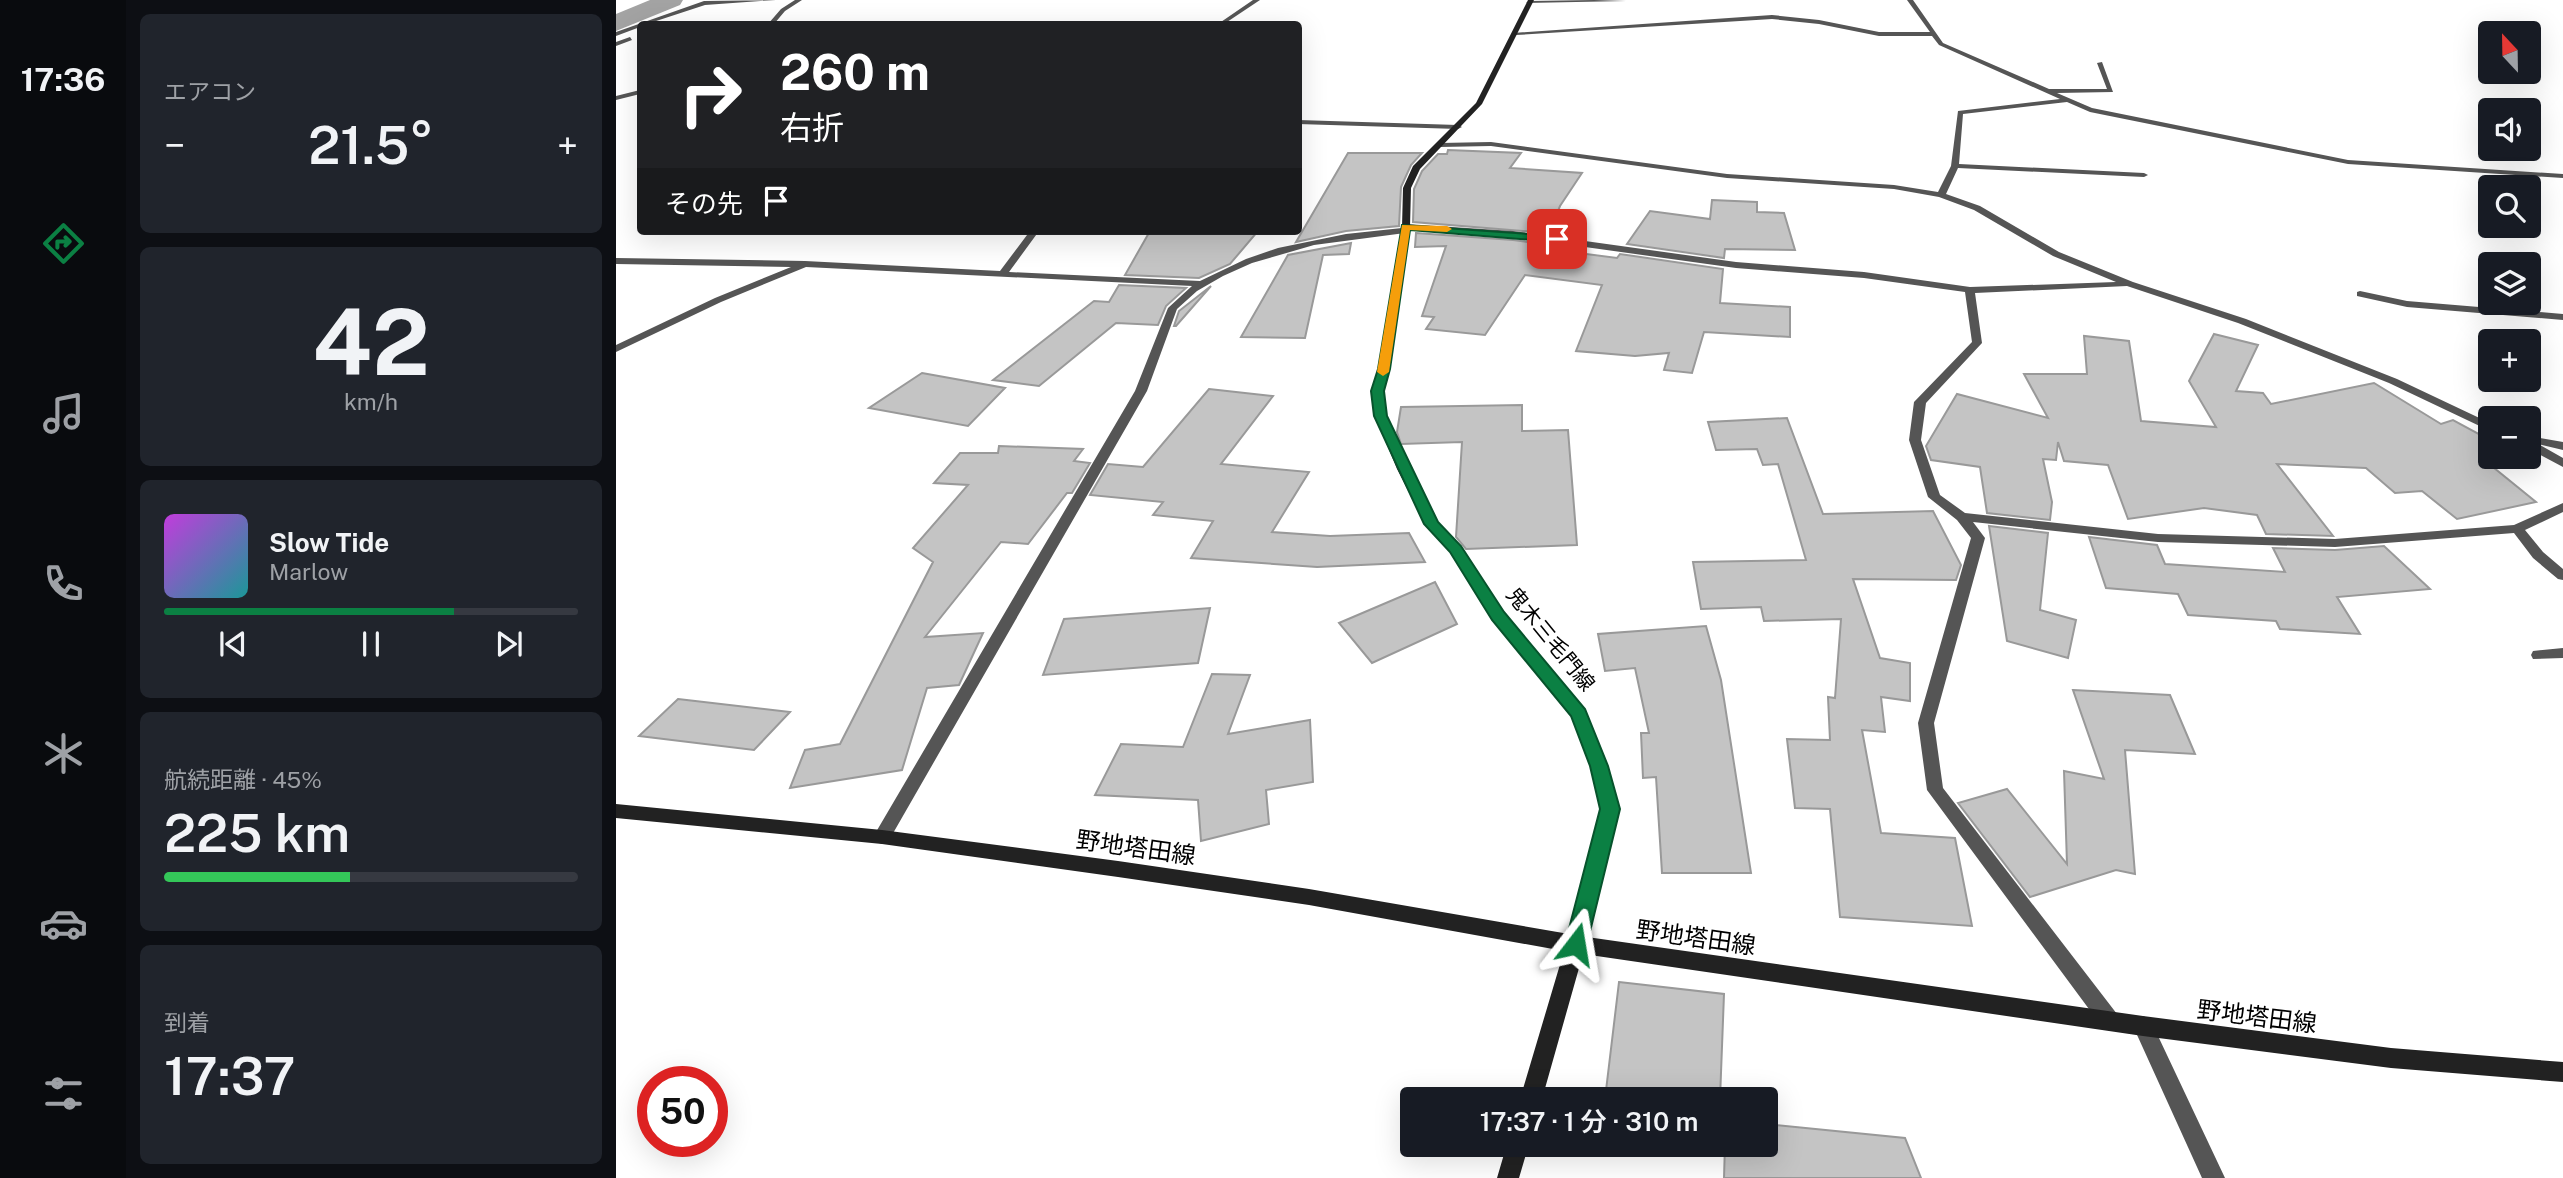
<!DOCTYPE html>
<html lang="ja">
<meta charset="utf-8">
<style>
:root{--surface:#171b24;--page:#20242c;--text:#f1f3f6;--muted:#9ea1a6;--line:#363941;--accent:#0b8043}
body{margin:0;font-family:"Public Sans","Noto Sans JP",sans-serif;background:var(--page);color:var(--text);height:100vh;display:flex;flex-direction:column;font-size:26px;white-space:nowrap}
*{box-sizing:border-box;margin:0}
p{font-size:23px;color:var(--muted)}
.icon{flex:none;width:38px;height:38px;fill:none;stroke:currentColor;stroke-width:2;stroke-linecap:round;stroke-linejoin:round}
.map{position:relative;flex:1;overflow:hidden}
.side{display:flex;flex-direction:column;gap:14px;padding:14px;background:#0d0f14;width:490px}
.side>*{flex:none}
.banner{position:absolute;left:21px;top:21px;width:665px;height:214px;border-radius:7px;box-shadow:0 7px 28px #0002;background:#202124;color:#fff;overflow:hidden}
.needle{width:46px;rotate:338deg}
.fabs{position:absolute;left:1862px;top:21px;display:grid;gap:14px}
.fabs a{display:grid;place-items:center;width:63px;height:63px;border-radius:7px;background:var(--surface);box-shadow:0 7px 28px #0002;font-size:35px}
.speed{position:absolute;left:21px;top:1066px;display:flex;gap:14px;font-size:35px;font-weight:700;text-align:center}
.speed>*{display:grid;place-content:center;width:91px;height:91px;border-radius:50%;background:var(--surface);box-shadow:0 7px 28px #0002;line-height:1}
.speed .limit{border:10px solid #d22;background:#fff;color:#111}
.pin{position:absolute;display:grid;place-items:center;width:60px;height:60px;color:#fff;margin:-30px;border-radius:14px;box-shadow:0 4px 10px #0006}
.me{position:absolute;width:77px;margin:-38px;rotate:14deg;stroke-linejoin:round;filter:drop-shadow(0 0 5px #0008)}
.turn{display:flex;align-items:center;gap:24px;height:147px;padding:0 28px;font-size:32px}
.turn .icon{width:91px;height:91px;stroke-width:2.5}
.turn b{display:block;font-size:49px;line-height:60px}
.then{display:flex;align-items:center;height:66px;padding:0 28px;background:#0003;gap:14px;font-size:26px}
.big{font-size:52px;font-weight:600;line-height:1.1}
.side .tile{flex:1;display:flex;flex-direction:column;justify-content:center;gap:10px;min-width:0;padding:0 24px;border-radius:10px;background:var(--page)}
.side .dial{align-items:center;gap:0}
.dial b{font-size:91px;line-height:1}
.song{display:flex;align-items:center;gap:21px}
.cover{width:84px;height:84px;border-radius:10px;background:linear-gradient(135deg,hsl(290 70% 55%),hsl(180 70% 35%))}
.played{height:7px;border-radius:4px;background:linear-gradient(90deg,var(--accent) 70%,var(--line) 70%)}
.keys{display:flex;justify-content:space-around;direction:ltr}
.heat{display:flex;justify-content:space-between;align-items:center;font-size:38px;direction:ltr}
.charge{height:10px;border-radius:5px;background:linear-gradient(90deg,#34c759 45%,var(--line) 0)}
.trip{position:absolute;left:784px;top:1087px;width:378px;height:70px;border-radius:7px;background:var(--surface);box-shadow:0 7px 28px #0002;font-weight:600;line-height:70px;text-align:center}
main{display:flex;flex:1;min-height:0}
.dock{display:flex;flex-direction:column;width:126px;justify-content:space-around;align-items:center;background:#090b0e;color:var(--muted)}
.dock .icon{width:49px;height:49px}
.dock .current{color:var(--accent)}
.dock b{font-size:32px;color:var(--text)}
.map>svg:first-child{display:block}
.lines{fill:none;stroke-linecap:round;stroke-linejoin:round}
.river{fill:#a3a3a3;fill-rule:evenodd}
.building{fill:#c4c4c4;stroke:#999;stroke-width:2}
.street{fill:#555;fill-rule:evenodd}
.secondary{fill:#222;fill-rule:evenodd}
.route{fill:#0b8043;stroke:#07532c;stroke-width:2}
.slow{fill:#f59e0b}
.labels{text-anchor:middle;dominant-baseline:central;stroke-width:6;stroke-linejoin:round;paint-order:stroke}
.street-label{font-size:21px;fill:#000;stroke:#fff}
.near-street-label{font-size:24px;fill:#000;stroke:#fff}
</style>
<main>
<nav class="dock">
<b>17:36</b>
<svg class="icon current" aria-label="directions" viewBox="0 0 24 24"><path d="M12 3l9 9-9 9-9-9zM9 14v-3h6M13 9l2 2-2 2"/></svg>
<svg class="icon" aria-label="music" viewBox="0 0 24 24"><path d="M9 18V5l10-2v13"/><circle cx="6" cy="18" r="3"/><circle cx="16" cy="16" r="3"/></svg>
<svg class="icon" aria-label="phone" viewBox="0 0 24 24"><path d="M5 4h4l2 5-3 2q2 4 5 5l2-3 5 2v4C11 20 4 13 5 4z"/></svg>
<svg class="icon" aria-label="climate" viewBox="0 0 24 24"><path d="M12 3v18M4 7l16 10M4 17L20 7"/></svg>
<svg class="icon" aria-label="car" viewBox="0 0 24 24"><path d="M5 17H2v-5l4-1 3-4h7l3 4 3 1v5h-3M9 17h6M6 11h13"/><circle cx="7" cy="17" r="2"/><circle cx="17" cy="17" r="2"/></svg>
<svg class="icon" aria-label="filters" viewBox="0 0 24 24"><path d="M4 7h16M4 17h16"/><circle cx="9" cy="7" r="2"/><circle cx="15" cy="17" r="2"/></svg>
</nav>
<section class="side">
<div class="tile"><p>エアコン</p>
<div class="heat"><a>−</a><b class="big">21.5°</b><a>+</a></div>
</div>
<div class="tile dial"><b>42</b><p>km/h</p></div>
<div class="tile">
<div class="song"><i class="cover"></i><div><b>Slow Tide</b><p>Marlow</p></div></div>
<div class="played"></div>
<div class="keys"><svg class="icon" aria-label="previous" viewBox="0 0 24 24"><path d="M18 5L8 12l10 7zM5 5v14"/></svg><svg class="icon" aria-label="pause" viewBox="0 0 24 24"><path d="M8 5v14M16 5v14"/></svg><svg class="icon" aria-label="next" viewBox="0 0 24 24"><path d="M6 5l10 7-10 7zM19 5v14"/></svg></div>
</div>
<div class="tile"><p>航続距離 · 45%</p><b class="big">225 km</b><div class="charge"></div></div>
<div class="tile"><p>到着</p><b class="big">17:37</b></div>
</section>
<div class="map">
<svg width="1947" height="1178" viewBox="0 0 1947 1178">
<rect width="100%" height="100%" fill="#fff"/>
<g class="lines">
<path class="river" d="M 34,0 L 67,0 L 64,5 L 0,31 L 0,14 Z"/>
</g>
<path class="building" d="M 832,150 L 905,153 L 894,168 L 966,173 L 944,206 L 933,233 L 797,222 L 798,189 L 806,171 L 822,154 L 831,154 Z
M 732,153 L 806,153 L 795,165 L 785,187 L 783,226 L 730,231 L 680,242 Z
M 1096,200 L 1141,202 L 1141,212 L 1168,213 L 1179,250 L 1109,249 L 1108,258 L 1011,244 L 1034,211 L 1094,219 Z
M 534,231 L 642,231 L 614,264 L 583,278 L 509,275 Z
M 800,233 L 897,240 L 927,244 L 924,248 L 1001,258 L 1004,254 L 1107,269 L 1104,303 L 1174,307 L 1174,337 L 1088,332 L 1076,373 L 1048,370 L 1053,353 L 1019,356 L 960,351 L 986,285 L 909,275 L 869,335 L 810,329 L 818,317 L 806,316 L 830,246 L 799,247 Z
M 735,243 L 733,254 L 707,255 L 689,338 L 625,337 L 672,255 Z
M 503,285 L 570,288 L 550,306 L 542,325 L 500,323 L 423,386 L 377,380 L 478,301 L 493,302 Z
M 595,286 L 560,326 L 558,326 L 563,311 Z
M 1598,334 L 1642,345 L 1620,391 L 1647,393 L 1655,404 L 1758,383 L 1825,424 L 1837,420 L 1874,440 L 1872,463 L 1920,502 L 1841,519 L 1806,491 L 1779,493 L 1750,468 L 1661,464 L 1717,536 L 1650,534 L 1641,515 L 1588,508 L 1512,519 L 1492,465 L 1448,461 L 1442,442 L 1440,460 L 1427,459 L 1436,502 L 1434,520 L 1371,513 L 1364,467 L 1315,460 L 1310,446 L 1341,394 L 1432,418 L 1408,374 L 1471,374 L 1468,336 L 1513,341 L 1525,421 L 1600,427 L 1573,381 Z
M 306,373 L 389,388 L 352,426 L 253,408 Z
M 593,389 L 657,396 L 605,464 L 693,472 L 656,532 L 714,536 L 793,533 L 809,562 L 701,567 L 575,558 L 597,521 L 537,515 L 547,502 L 474,495 L 492,464 L 527,467 Z
M 906,405 L 906,431 L 952,430 L 961,545 L 850,549 L 840,537 L 846,442 L 785,444 L 781,432 L 785,407 Z
M 1171,418 L 1207,514 L 1317,511 L 1345,565 L 1340,580 L 1237,579 L 1264,658 L 1294,663 L 1294,701 L 1265,697 L 1269,732 L 1246,730 L 1265,833 L 1339,838 L 1356,926 L 1224,917 L 1214,809 L 1179,808 L 1171,739 L 1214,740 L 1212,697 L 1219,698 L 1225,619 L 1148,621 L 1145,607 L 1085,609 L 1077,562 L 1190,560 L 1162,464 L 1147,465 L 1141,449 L 1100,450 L 1092,422 Z
M 383,446 L 467,449 L 458,461 L 474,463 L 456,493 L 451,493 L 412,544 L 385,542 L 309,637 L 367,633 L 343,685 L 311,688 L 286,770 L 174,788 L 189,750 L 224,744 L 317,562 L 297,548 L 352,485 L 318,483 L 344,453 L 382,453 Z
M 1373,526 L 1432,533 L 1424,610 L 1460,620 L 1452,658 L 1391,641 Z
M 1473,537 L 1541,545 L 1549,564 L 1669,572 L 1657,548 L 1719,550 L 1768,546 L 1814,589 L 1721,597 L 1744,634 L 1664,629 L 1660,621 L 1572,615 L 1562,594 L 1490,588 Z
M 819,582 L 841,624 L 756,663 L 723,623 Z
M 594,608 L 582,663 L 427,675 L 448,619 Z
M 1090,626 L 1105,680 L 1135,873 L 1046,873 L 1040,777 L 1027,778 L 1025,733 L 1033,733 L 1019,668 L 989,671 L 982,634 Z
M 596,674 L 634,675 L 612,734 L 694,720 L 697,782 L 650,790 L 653,824 L 585,841 L 582,800 L 479,795 L 505,744 L 567,747 Z
M 1457,690 L 1554,695 L 1579,754 L 1509,750 L 1519,874 L 1500,870 L 1414,897 L 1342,803 L 1391,789 L 1451,864 L 1448,771 L 1488,779 Z
M 62,699 L 174,712 L 138,750 L 23,736 Z
M 1003,982 L 1108,994 L 1104,1099 L 989,1099 Z
M 1150,1124 L 1289,1138 L 1305,1178 L 1108,1178 L 1109,1144 L 1150,1144 Z"/>
<g class="lines">
<path class="street" d="M 160,0 L 89,5 L 31,24 L 24,24 L 24,27 L 0,36 L 0,32 L 88,1 Z
M 179,0 L 186,0 L 169,11 L 158,24 L 152,24 L 165,9 Z
M 637,0 L 644,0 L 608,24 L 602,24 Z
M 978,0 L 1010,1 L 910,3 L 913,1 Z
M 1291,0 L 1297,0 L 1327,43 L 1433,89 L 1491,89 L 1481,63 L 1486,62 L 1497,92 L 1441,93 L 1476,108 L 1732,160 L 1947,174 L 1947,178 L 1732,164 L 1474,112 L 1451,102 L 1347,114 L 1343,164 L 1528,173 L 1532,175 L 1528,177 L 1342,168 L 1330,194 L 1364,206 L 1443,252 L 1517,282 L 1630,319 L 1781,379 L 1874,423 L 1874,430 L 1870,429 L 1773,383 L 1622,323 L 1511,286 L 1359,293 L 1366,343 L 1310,403 L 1305,440 L 1324,495 L 1349,513 L 1542,534 L 1719,539 L 1898,525 L 1947,503 L 1947,512 L 1909,530 L 1927,552 L 1947,569 L 1947,580 L 1942,579 L 1917,558 L 1898,533 L 1719,547 L 1542,542 L 1357,522 L 1369,538 L 1318,723 L 1327,788 L 1501,1014 L 1504,1021 L 1501,1028 L 1494,1031 L 1487,1028 L 1311,790 L 1302,723 L 1355,538 L 1341,520 L 1312,497 L 1293,440 L 1298,402 L 1356,342 L 1349,292 L 1248,278 L 1120,268 L 897,237 L 793,230 L 789,233 L 698,245 L 636,263 L 607,276 L 581,291 L 561,309 L 531,391 L 272,842 L 266,844 L 260,842 L 257,837 L 260,832 L 519,391 L 552,308 L 576,286 L 190,267 L 105,302 L 0,352 L 0,345 L 99,298 L 175,267 L 0,264 L 0,258 L 189,261 L 384,271 L 414,231 L 423,231 L 393,272 L 584,281 L 630,259 L 662,248 L 730,234 L 786,228 L 790,224 L 897,231 L 1120,262 L 1248,272 L 1354,287 L 1500,282 L 1437,256 L 1358,210 L 1323,197 L 1278,189 L 1111,178 L 875,146 L 824,147 L 820,145 L 824,143 L 875,142 L 1111,174 L 1278,185 L 1322,192 L 1335,166 L 1342,111 L 1444,99 L 1323,45 L 1316,36 L 1263,36 L 1203,24 L 1156,19 L 900,35 L 897,33 L 1156,15 L 1203,20 L 1263,32 L 1314,32 Z
M 14,37 L 16,40 L 0,46 L 0,42 Z
M 24,90 L 24,94 L 0,100 L 0,96 Z
M 682,120 L 842,125 L 846,127 L 842,129 L 682,124 Z
M 1744,291 L 1791,301 L 1947,314 L 1947,320 L 1791,307 L 1741,296 L 1741,292 Z
M 1913,436 L 1947,442 L 1947,450 L 1922,444 L 1947,458 L 1947,467 L 1913,449 Z
M 1947,648 L 1947,658 L 1917,659 L 1915,655 L 1917,651 Z
M 1527,1016 L 1534,1019 L 1609,1178 L 1586,1178 L 1517,1026 L 1520,1019 Z"/>
<path class="secondary" d="M 912,0 L 918,0 L 866,104 L 804,169 L 795,188 L 794,227 L 773,369 L 768,391 L 771,416 L 793,469 L 822,522 L 845,546 L 887,613 L 969,710 L 991,766 L 1003,809 L 971,937 L 1527,1016 L 1775,1048 L 1947,1062 L 1947,1082 L 1775,1068 L 1527,1036 L 967,954 L 926,1099 L 904,1099 L 948,951 L 693,905 L 502,877 L 266,844 L 0,818 L 0,804 L 266,830 L 502,861 L 693,889 L 953,934 L 985,809 L 975,766 L 956,716 L 877,619 L 835,552 L 809,524 L 781,469 L 759,416 L 756,391 L 763,369 L 786,227 L 787,188 L 797,166 L 860,103 Z
M 891,1144 L 913,1144 L 903,1178 L 881,1178 Z"/>
</g>
<path class="route" d="M 786,225 L 941,236 L 946,239 L 941,242 L 794,230 L 774,369 L 768,391 L 771,416 L 822,522 L 845,546 L 888,612 L 969,709 L 992,766 L 1004,809 L 971,944 L 968,951 L 960,954 L 953,951 L 949,944 L 984,809 L 974,766 L 955,716 L 876,620 L 834,552 L 808,524 L 758,416 L 755,391 L 762,369 Z"/>
<path class="slow" d="M 786,225 L 831,226 L 836,229 L 831,232 L 794,230 L 773,372 L 767,376 L 761,372 Z"/>
<g class="labels">
<g class="street-label">
<text transform="translate(935 639) rotate(51)">鬼木三毛門線</text>
</g>
<g class="near-street-label">
<text transform="translate(520 847) rotate(8)">野地塔田線</text>
<text transform="translate(1080 937) rotate(8)">野地塔田線</text>
<text transform="translate(1641 1016) rotate(7)">野地塔田線</text>
</g>
</g>
</svg>
<div class="fabs">
<a><svg class="needle" viewBox="-14 -14 28 28"><path d="M0-13l5 13h-10z" fill="#e53935"/><path d="M0 13l5-13h-10z" fill="#9ea1a6"/></svg></a>
<a><svg class="icon" aria-label="sound" viewBox="0 0 24 24"><path d="M4 9h4l5-4v14l-5-4H4zM17 9q2 3 0 6"/></svg></a>
<a><svg class="icon" aria-label="search" viewBox="0 0 24 24"><circle cx="10" cy="10" r="6"/><path d="M15 15l6 6"/></svg></a>
<a><svg class="icon" aria-label="layers" viewBox="0 0 24 24"><path d="M12 4l9 5-9 5-9-5zM3 14l9 5 9-5"/></svg></a>
<a>+</a>
<a>−</a>
</div>
<div class="speed"><div class="limit">50</div></div>
<div class="pin" style="left:941px;top:239px;background:#d93025"><svg class="icon" aria-label="arrive" viewBox="0 0 24 24"><path d="M6 21V4h12l-3 4 3 4H6"/></svg></div>
<svg class="me" style="left:960px;top:944px" viewBox="-20 -20 40 40"><path d="M0-17L14 15 0 8-14 15z" fill="#0b8043" stroke="#fff" stroke-width="4"/></svg>
<div class="trip">17:37 · 1 分 · 310 m</div>
<div class="banner">
<div class="turn"><svg class="icon" aria-label="right" viewBox="0 0 24 24"><path d="M7 20v-9h11M14 6l5 5-5 5"/></svg><div><b>260 m</b>右折</div></div>
<div class="then">その先<svg class="icon" aria-label="arrive" viewBox="0 0 24 24"><path d="M6 21V4h12l-3 4 3 4H6"/></svg></div>
</div>
</div>
</main>
